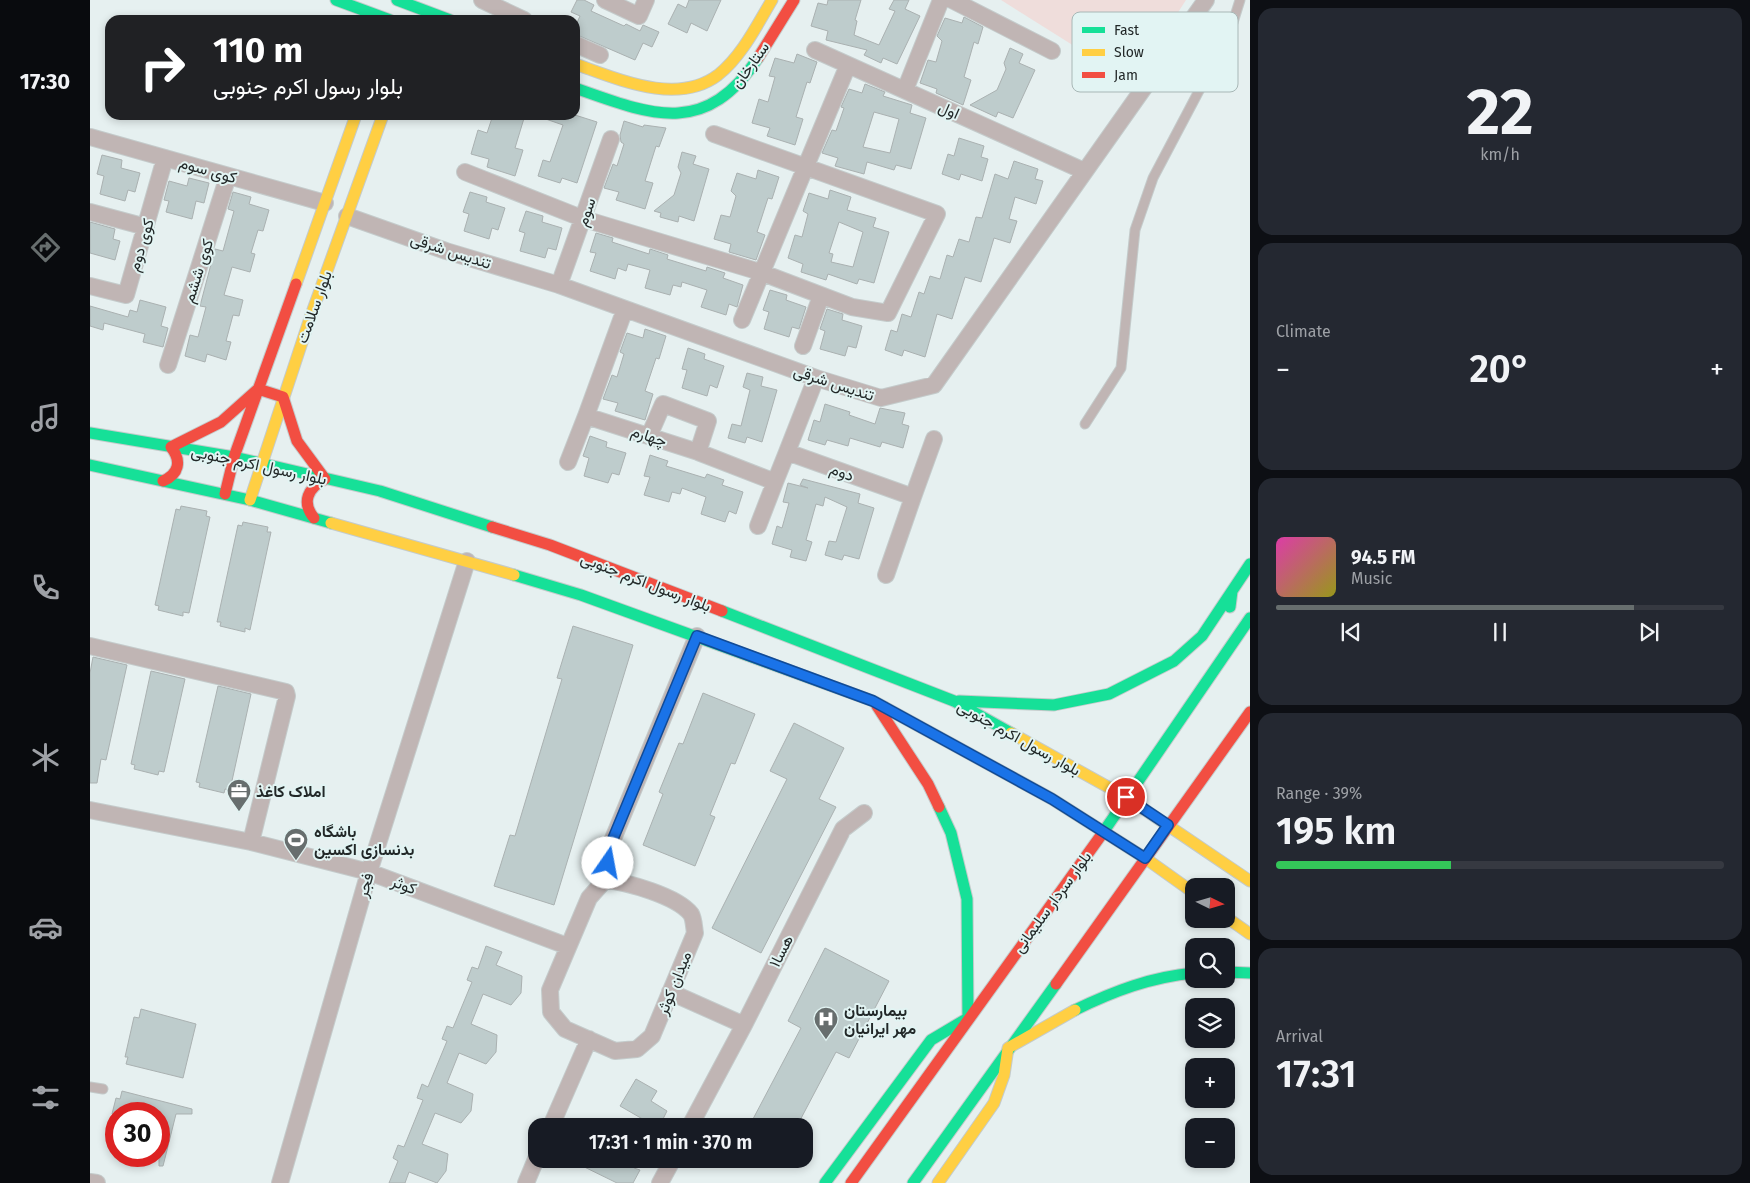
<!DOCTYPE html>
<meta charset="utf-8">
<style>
:root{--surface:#171b24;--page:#242831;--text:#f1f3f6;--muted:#9ea1a6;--line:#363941;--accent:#676e6e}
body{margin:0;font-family:"Fira Sans",Vazirmatn,sans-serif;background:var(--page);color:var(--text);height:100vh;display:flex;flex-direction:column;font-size:19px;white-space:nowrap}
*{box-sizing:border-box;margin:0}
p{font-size:16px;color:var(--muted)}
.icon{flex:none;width:28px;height:28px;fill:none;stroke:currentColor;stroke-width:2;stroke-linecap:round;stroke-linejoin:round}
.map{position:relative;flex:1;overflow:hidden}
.details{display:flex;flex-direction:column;gap:8px;padding:8px;background:#0d0f14;width:500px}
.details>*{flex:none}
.hud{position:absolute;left:15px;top:15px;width:475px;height:105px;border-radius:15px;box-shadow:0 2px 8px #0003;background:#202124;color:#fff;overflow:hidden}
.needle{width:32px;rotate:95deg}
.buttons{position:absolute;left:1095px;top:878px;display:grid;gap:10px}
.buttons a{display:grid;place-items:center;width:50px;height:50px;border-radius:10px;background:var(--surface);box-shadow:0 2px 8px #0003;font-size:25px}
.speed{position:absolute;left:15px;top:1102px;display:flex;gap:10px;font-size:25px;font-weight:700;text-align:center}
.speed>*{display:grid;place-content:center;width:65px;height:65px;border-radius:50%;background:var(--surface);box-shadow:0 2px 8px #0003;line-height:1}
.speed .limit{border:8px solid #d22;background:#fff;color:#111}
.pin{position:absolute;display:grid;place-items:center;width:42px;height:42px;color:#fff;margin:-21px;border:2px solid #fff;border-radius:50%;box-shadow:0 1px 5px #0007}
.me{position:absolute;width:55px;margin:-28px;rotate:12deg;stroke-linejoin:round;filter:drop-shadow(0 0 4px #0008)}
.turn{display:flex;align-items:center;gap:18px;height:105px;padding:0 25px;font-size:22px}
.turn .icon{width:65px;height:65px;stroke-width:2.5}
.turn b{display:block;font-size:35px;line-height:42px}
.big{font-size:38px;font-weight:600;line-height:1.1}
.details .tile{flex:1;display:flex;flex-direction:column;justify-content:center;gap:8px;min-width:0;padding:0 18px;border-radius:15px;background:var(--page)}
.details .dial{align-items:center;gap:0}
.dial b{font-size:65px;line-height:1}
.song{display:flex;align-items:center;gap:15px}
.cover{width:60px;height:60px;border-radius:8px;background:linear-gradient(135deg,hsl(320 70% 55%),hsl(60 70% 35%))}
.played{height:5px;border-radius:2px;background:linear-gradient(90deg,var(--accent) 80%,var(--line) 80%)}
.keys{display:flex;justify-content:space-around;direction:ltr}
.heat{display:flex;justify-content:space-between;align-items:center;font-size:28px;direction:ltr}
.charge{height:8px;border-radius:4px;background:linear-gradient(90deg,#34c759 39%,var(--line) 0)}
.trip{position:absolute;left:438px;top:1118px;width:285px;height:50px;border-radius:15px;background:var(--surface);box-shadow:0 2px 8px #0003;font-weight:600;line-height:50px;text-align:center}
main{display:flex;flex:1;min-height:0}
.menu{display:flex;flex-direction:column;width:90px;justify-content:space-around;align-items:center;background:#090b0e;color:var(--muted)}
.menu .icon{width:35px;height:35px}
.menu .current{color:var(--accent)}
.menu b{font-size:22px;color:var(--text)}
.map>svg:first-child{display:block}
.green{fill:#efdddb}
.building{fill:#becccc;stroke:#aab1b1;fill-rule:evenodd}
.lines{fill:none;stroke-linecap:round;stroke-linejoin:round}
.lane-casing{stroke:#c4cbcb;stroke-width:11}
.street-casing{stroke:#c4cbcb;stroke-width:18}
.fast-casing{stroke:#c4cbcb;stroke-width:13}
.slow-casing{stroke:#c4cbcb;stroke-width:13}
.jam-casing{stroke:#c4cbcb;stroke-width:13}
.lane{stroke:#c0b5b4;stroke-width:9}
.street{stroke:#c0b5b4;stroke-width:16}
.fast{stroke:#16e098;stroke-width:11}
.slow{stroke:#ffcf43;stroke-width:11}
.jam{stroke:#f24e42;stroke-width:11}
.route-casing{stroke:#114b97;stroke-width:12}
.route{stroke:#1a73e8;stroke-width:9}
.labels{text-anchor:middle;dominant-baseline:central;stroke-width:4;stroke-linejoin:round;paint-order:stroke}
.street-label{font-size:16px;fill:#222828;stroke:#e2f4f3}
.poi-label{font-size:16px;font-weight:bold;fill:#222828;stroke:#e2f4f3;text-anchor:start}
.key{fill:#e2f4f3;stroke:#a8b7b6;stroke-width:1}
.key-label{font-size:14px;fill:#222828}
</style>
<main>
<nav class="menu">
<b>17:30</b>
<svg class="icon current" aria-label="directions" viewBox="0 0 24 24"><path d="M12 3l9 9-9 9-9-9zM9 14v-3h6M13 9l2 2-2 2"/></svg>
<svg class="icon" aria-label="music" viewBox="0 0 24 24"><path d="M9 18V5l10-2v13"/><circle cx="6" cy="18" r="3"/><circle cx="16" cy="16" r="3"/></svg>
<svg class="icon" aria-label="phone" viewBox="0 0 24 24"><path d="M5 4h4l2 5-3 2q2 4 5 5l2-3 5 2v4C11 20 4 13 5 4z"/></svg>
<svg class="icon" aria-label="climate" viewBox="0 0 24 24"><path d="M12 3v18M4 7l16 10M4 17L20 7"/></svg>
<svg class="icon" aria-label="car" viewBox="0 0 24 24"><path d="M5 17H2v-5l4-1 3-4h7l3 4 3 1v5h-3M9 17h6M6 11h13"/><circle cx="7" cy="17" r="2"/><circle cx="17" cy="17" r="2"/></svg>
<svg class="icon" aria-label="filters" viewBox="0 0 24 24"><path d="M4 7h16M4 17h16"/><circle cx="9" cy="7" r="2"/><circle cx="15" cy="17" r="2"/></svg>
</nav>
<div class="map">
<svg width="1160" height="1183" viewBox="0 0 1160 1183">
<rect width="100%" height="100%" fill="#e6f0f0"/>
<path class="green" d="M 911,0 L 1096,0 L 1043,83 Z"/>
<path class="building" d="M 487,0 L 494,0 L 504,5 L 501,11 L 534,26 L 536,24 L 550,31 L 553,25 L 569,32 L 562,47 L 553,43 L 545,60 L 485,34 L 485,27 L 490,16 L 481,12 Z
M 599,0 L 631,0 L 617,31 L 601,23 L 597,33 L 578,24 L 588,4 L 596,8 Z
M 738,0 L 771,0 L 765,20 L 767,21 L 764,35 L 789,45 L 805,11 L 799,9 L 804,0 L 819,0 L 815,9 L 830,16 L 807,64 L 793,58 L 791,63 L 774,55 L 777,50 L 736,40 L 738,31 L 721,26 L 728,3 L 737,5 Z
M 874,17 L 893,27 L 888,44 L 884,42 L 874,77 L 881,80 L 873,105 L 846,93 L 847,89 L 830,83 L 838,60 L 846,62 L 852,41 L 847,36 L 855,18 L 872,23 Z
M 920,48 L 933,54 L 929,63 L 945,70 L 923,118 L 908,112 L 906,117 L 880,105 L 907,90 L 916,69 L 914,63 Z
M 707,54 L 727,62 L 720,83 L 717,82 L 706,117 L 713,119 L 705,145 L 677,136 L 680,128 L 662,123 L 669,99 L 678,102 L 685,77 L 679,76 L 685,58 L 704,63 Z
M 775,84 L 795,92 L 793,96 L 822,105 L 820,113 L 836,118 L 821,169 L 806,165 L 804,170 L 777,162 L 774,174 L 745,166 L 748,158 L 732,153 L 742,130 L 746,131 L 754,108 L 751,107 L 759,89 L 772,93 ZM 784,112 L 809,119 L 800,153 L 773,147 Z
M 403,115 L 435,115 L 425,148 L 433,150 L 425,176 L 397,167 L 399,159 L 381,154 L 388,130 L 397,133 Z
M 451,115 L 485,115 L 507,122 L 487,183 L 472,178 L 470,183 L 448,176 L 453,160 L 460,162 L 473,125 L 450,117 Z
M 534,121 L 553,127 L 554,125 L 576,128 L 569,147 L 566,146 L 555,181 L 563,183 L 555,209 L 526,200 L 529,192 L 514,188 L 523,164 L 527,166 L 534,144 L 531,142 L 530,135 Z
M 869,138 L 894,146 L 891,157 L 898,159 L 892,181 L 871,174 L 869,180 L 852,174 L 858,154 L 864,156 Z
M 592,152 L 606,156 L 603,164 L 619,169 L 604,221 L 589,216 L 588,222 L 570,217 L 571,213 L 564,211 L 584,195 L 591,173 L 588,167 Z
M 12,155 L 32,160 L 31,168 L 50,173 L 45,192 L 38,190 L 35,201 L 10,194 L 14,176 L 7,174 Z
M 924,161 L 948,169 L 945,179 L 953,181 L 946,204 L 925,197 L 919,219 L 927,221 L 920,243 L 904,238 L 891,282 L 875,277 L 862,319 L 847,314 L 835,357 L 814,350 L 812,356 L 795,350 L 801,330 L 807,332 L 812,314 L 821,317 L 829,292 L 834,294 L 840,276 L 850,279 L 857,255 L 863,257 L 869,239 L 879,242 L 886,217 L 892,218 L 905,174 L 918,179 Z
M 668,170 L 689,177 L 682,199 L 678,198 L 667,232 L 675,235 L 666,260 L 639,252 L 641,244 L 624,239 L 631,215 L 640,217 L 646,196 L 641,191 L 647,173 L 666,179 Z
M 99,178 L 119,183 L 114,203 L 106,201 L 102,219 L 76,212 L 79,201 L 74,200 L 79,181 L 97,186 Z
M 740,190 L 761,197 L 757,210 L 786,218 L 783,227 L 799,232 L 784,283 L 769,279 L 767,284 L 738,274 L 736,280 L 711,272 L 713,264 L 698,258 L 705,235 L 712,237 L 718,214 L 713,211 L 719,193 L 738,199 ZM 749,222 L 773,232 L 763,267 L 741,262 L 743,254 L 739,253 Z
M 143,192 L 161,197 L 159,204 L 179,210 L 173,231 L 168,230 L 161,253 L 165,254 L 160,272 L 142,267 L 134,295 L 153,300 L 149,316 L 143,315 L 136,341 L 141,342 L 136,360 L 117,354 L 115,362 L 95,356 L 100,335 L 108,337 L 116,307 L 110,306 L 125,249 L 133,251 L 144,211 L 138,209 Z
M 380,192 L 397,197 L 396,202 L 415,208 L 408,230 L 402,228 L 399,239 L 374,231 L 379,214 L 373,212 Z
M 436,211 L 453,216 L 452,222 L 472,228 L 466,250 L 458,248 L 455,258 L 430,251 L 435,233 L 429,231 Z
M 0,222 L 25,229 L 23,239 L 30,241 L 25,260 L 0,253 Z
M 506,233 L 523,238 L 522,242 L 559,254 L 560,249 L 578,255 L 577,259 L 616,271 L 617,267 L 635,273 L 633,278 L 653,285 L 647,307 L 639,304 L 636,315 L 611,307 L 617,290 L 592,282 L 591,287 L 583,285 L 580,295 L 555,288 L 560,270 L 538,264 L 536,271 L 528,268 L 525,279 L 500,271 L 506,253 L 500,252 Z
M 680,290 L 697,295 L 696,300 L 716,307 L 709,329 L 702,327 L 699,337 L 674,329 L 679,312 L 673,310 Z
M 50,300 L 76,307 L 71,326 L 78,328 L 73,347 L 53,342 L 55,334 L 14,323 L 13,330 L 0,326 L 0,306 L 38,317 L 40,310 L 47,312 Z
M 737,309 L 753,314 L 752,320 L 772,326 L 766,348 L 758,346 L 755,356 L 730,349 L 735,331 L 730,329 Z
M 555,329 L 576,336 L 569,359 L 566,358 L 555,391 L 563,394 L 555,420 L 525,411 L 528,403 L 513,399 L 522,375 L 527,377 L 534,354 L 530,352 L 537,333 L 553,338 Z
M 598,348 L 615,354 L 614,359 L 634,366 L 627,388 L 620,385 L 617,396 L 592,388 L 597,370 L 592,369 Z
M 657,373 L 673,377 L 671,386 L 687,390 L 672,442 L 657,437 L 655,443 L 638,438 L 642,424 L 651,426 L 660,390 L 653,387 Z
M 735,404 L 760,412 L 759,415 L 785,424 L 790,408 L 815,413 L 812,424 L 819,426 L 813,448 L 792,442 L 790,447 L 760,438 L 758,446 L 737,440 L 735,445 L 718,440 L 724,420 L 730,422 Z
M 500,436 L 517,442 L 516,447 L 536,453 L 529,475 L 522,473 L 518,483 L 494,476 L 499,458 L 493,456 Z
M 560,455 L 578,461 L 576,466 L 615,478 L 617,474 L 634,480 L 632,485 L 653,492 L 646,514 L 639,511 L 635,522 L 611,514 L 616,497 L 592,488 L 590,494 L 582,492 L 579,502 L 554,495 L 560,477 L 554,476 Z
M 713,479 L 770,494 L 768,503 L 784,508 L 769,559 L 754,555 L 752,560 L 735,555 L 739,541 L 746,542 L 757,507 L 735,497 L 733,506 L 726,504 L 716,540 L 722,542 L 716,561 L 700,557 L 702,550 L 682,544 L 687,526 L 692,528 L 699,503 L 693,502 L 698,483 L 718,488 L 710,485 Z
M 91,506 L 117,511 L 116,516 L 120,517 L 99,613 L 93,612 L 93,616 L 68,610 L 69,606 L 65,605 L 86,509 L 90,510 Z
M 153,522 L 178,527 L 177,532 L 181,532 L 160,630 L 155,628 L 155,632 L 130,626 L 131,622 L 127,622 L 148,525 L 152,526 Z
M 483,626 L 543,645 L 464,905 L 404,886 L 420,835 L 425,836 L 472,679 L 467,678 Z
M 3,657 L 37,665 L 16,760 L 11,759 L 7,783 L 0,783 L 0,673 Z
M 61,671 L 95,679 L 74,772 L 69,771 L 68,775 L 44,769 L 45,765 L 41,764 Z
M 128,686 L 161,694 L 140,790 L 135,789 L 134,793 L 109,787 L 110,783 L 106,782 Z
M 613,693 L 665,714 L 645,764 L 641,763 L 620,815 L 625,817 L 605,866 L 553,845 L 573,794 L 569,792 L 589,743 L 593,744 Z
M 704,723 L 754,748 L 729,799 L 746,807 L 671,953 L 622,928 L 697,779 L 680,771 Z
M 396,946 L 412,952 L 406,965 L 432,976 L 431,993 L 421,1005 L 393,994 L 381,1024 L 407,1035 L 406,1052 L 396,1064 L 369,1053 L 357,1083 L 383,1094 L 381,1111 L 371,1123 L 345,1113 L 332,1144 L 358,1154 L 356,1171 L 347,1183 L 319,1172 L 315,1183 L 299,1183 L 308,1161 L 303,1158 L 308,1145 L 314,1147 L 333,1100 L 327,1098 L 332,1084 L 338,1087 L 357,1041 L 352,1039 L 357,1026 L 363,1028 L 382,982 L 377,980 L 382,967 L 388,969 Z
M 735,948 L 799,981 L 759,1058 L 746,1052 L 707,1126 L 677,1126 L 663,1119 L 711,1028 L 698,1021 Z
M 51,1009 L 106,1024 L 93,1078 L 36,1064 L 38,1057 L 35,1057 L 44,1017 L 49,1018 Z
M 546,1079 L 567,1091 L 561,1101 L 577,1111 L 572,1121 L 566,1120 L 563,1125 L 530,1106 Z
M 32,1091 L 102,1109 L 102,1114 L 86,1114 L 73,1166 L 69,1166 L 69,1114 L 22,1114 L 26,1098 L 30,1099 Z
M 478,1159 L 549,1159 L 544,1168 L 550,1170 L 543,1183 L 527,1183 Z"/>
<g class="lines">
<defs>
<path id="lane" d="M 995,424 L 1031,368 L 1045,230 L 1063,178 L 1140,32 L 1150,0
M 0,1087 L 13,1089"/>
<path id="street" d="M 392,0 L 434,20
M 515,0 L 549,16 L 556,0
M 862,0 L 962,51
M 485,44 L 510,55
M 725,50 L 994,171
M 815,90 L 851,0
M 0,137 L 235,203
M 375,172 L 494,219 L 670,272 L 762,307 L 798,313 L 847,214 L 624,134
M 0,212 L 56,227
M 257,216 L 356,251 L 469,285 L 726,378 L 791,398 L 844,385 L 1116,0
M 469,285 L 521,139
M 0,286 L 36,295 L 75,158
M 535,309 L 496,416 L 608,452 L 685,482 L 668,526
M 652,320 L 758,65
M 713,346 L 731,296
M 78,365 L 138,176
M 726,378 L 697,452 L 823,497 L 844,439
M 559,436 L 573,404 L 618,421 L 608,452
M 478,462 L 496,416
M 685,482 L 697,452
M 796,575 L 823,497
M 0,646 L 196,692 L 197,696 L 161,842
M 0,810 L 161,842 L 279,872 L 477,946
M 515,880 C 537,882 587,896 601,914 C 604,919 604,928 605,933 L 562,1036 L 547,1049 L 525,1051 L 475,1029 L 461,1012 L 460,990 L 499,898 Z
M 515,880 L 520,846 L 607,636
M 580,992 L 654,1025 L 753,829 L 774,813
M 461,1126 L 499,1039
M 600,1126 L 654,1025
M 0,1182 L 7,1183
M 190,1183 L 279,872 L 377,561
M 436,1183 L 446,1159
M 570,1183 L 583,1159"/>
<path id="fast" d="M 246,0 L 300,20
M 307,0 L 360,20
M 485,88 C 561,115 615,138 668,58
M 0,433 L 144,457 L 290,491 L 402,527
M 0,465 L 160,500 L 241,523
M 424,575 L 491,595 L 783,701 L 794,707
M 1140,607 L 1142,591 L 1160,564
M 632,611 L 864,701 L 921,733
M 869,701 L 964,705 L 1019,694 L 1084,661 L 1112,636 L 1142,591
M 1012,834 L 1160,618
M 1136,972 L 1160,973
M 985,1010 C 1024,991 1061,977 1104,973
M 735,1183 L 841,1040 L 878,1018 L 877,899 L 861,833 L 849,807
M 823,1183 L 966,984"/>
<path id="slow" d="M 485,64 C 528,79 587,106 628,75 C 652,56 667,25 682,0
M 206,284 L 266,115
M 160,500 L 220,318 L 293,115
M 241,523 L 424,575
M 794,707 L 962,799 L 1055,858 L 1104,893
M 921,733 L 1036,797 L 1160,881
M 1136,917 L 1160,934
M 848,1183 L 904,1103 L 914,1075 L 918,1048 L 985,1010"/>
<path id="jam" d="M 668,58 L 704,0
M 73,481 C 89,474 92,461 81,447 L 131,422 L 168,389 L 193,397 L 207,441 L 235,479 C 218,488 211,502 224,518
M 135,494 L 144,457 L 206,284
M 402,527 L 460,545 L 632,611
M 787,706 L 838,784 L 849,807
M 966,984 L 1160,712
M 761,1183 L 1012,834"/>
</defs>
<use href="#lane" class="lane-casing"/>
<use href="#street" class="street-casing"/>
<use href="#fast" class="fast-casing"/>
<use href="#slow" class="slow-casing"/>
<use href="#jam" class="jam-casing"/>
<use href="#lane" class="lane"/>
<use href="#street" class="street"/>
<use href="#fast" class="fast"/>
<use href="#slow" class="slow"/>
<use href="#jam" class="jam"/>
</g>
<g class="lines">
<defs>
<path id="route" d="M 518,863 L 520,846 L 607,636 L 783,701 L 962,799 L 1055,858 L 1078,825 L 1036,797"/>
</defs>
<use href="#route" class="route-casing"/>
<use href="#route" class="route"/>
</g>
<defs>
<symbol id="office-pin" viewBox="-11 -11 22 30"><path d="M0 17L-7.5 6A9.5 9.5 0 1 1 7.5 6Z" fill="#676e6e" stroke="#e2f4f3"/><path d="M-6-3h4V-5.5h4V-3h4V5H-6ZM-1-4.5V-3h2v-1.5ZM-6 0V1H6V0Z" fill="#fff"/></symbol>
<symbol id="stadium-pin" viewBox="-11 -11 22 30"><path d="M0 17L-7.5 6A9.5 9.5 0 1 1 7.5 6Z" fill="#676e6e" stroke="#e2f4f3"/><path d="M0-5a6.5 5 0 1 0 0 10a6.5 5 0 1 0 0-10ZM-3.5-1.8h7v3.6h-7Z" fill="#fff"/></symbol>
<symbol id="hospital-pin" viewBox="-11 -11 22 30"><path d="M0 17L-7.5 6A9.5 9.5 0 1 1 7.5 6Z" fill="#676e6e" stroke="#e2f4f3"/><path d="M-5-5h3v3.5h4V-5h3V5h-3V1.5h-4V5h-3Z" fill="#fff"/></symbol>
</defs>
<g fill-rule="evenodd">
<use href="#office-pin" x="135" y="777" width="28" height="38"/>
<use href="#stadium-pin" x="192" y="826" width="28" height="38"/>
<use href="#hospital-pin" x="722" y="1005" width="28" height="38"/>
</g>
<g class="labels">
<g class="street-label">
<text transform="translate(660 65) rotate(-54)">ستارخان</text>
<text transform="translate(859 110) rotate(24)">اول</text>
<text transform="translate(118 170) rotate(16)">کوی سوم</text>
<text transform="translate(496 212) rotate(-71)">سوم</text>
<text transform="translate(51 245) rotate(-73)">کوی دوم</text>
<text transform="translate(361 251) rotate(18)">تندیس شرقی</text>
<text transform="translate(108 271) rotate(-72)">کوی ششم</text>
<text transform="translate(224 307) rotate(-70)">بلوار سلامت</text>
<text transform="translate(744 383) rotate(18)">تندیس شرقی</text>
<text transform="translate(559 436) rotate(18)">چهارم</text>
<text transform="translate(169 465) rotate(12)">بلوار رسول اکرم جنوبی</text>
<text transform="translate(752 472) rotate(20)">دوم</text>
<text transform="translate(556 582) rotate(21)">بلوار رسول اکرم جنوبی</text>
<text transform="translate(929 738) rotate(29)">بلوار رسول اکرم جنوبی</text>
<text transform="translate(275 885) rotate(-74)">فجر</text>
<text transform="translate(314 885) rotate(21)">کوثر</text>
<text transform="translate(962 902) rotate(-54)">بلوار سردار سلیمانی</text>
<text transform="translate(691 951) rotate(-63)">هسا۱</text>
<text transform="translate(584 983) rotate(-68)">میدان کوثر</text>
</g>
<g class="poi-label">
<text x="166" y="791">املاک کاغذ</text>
<text x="224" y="831">باشگاه<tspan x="224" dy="18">بدنسازی اکسین</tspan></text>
<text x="754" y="1010">بیمارستان<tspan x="754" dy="18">مهر ایرانیان</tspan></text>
</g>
</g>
<rect x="982" y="12" width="166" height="80" rx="8" class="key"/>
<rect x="992" y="27" width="23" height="6" fill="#16e098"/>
<rect x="992" y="49" width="23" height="7" fill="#ffcf43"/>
<rect x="992" y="72" width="23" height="6" fill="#f24e42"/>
<g class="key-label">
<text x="1024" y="35">Fast</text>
<text x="1024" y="57">Slow</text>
<text x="1024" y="80">Jam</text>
</g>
</svg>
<div class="buttons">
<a><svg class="needle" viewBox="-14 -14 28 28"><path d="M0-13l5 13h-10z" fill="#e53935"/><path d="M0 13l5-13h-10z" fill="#9ea1a6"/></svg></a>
<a><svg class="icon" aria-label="search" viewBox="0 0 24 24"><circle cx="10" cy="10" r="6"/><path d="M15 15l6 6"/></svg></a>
<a><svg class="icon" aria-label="layers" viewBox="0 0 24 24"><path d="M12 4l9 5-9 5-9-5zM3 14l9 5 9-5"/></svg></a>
<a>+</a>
<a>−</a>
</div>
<div class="speed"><div class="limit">30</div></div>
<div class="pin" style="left:1036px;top:797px;background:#d93025"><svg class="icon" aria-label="arrive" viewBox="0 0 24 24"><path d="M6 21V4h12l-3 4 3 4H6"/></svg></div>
<svg class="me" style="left:518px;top:863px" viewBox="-20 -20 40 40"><circle r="19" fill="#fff"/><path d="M0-13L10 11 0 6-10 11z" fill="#1a73e8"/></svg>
<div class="trip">17:31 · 1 min · 370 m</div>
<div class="hud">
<div class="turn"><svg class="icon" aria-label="right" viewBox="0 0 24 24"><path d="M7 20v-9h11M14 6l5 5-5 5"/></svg><div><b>110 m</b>بلوار رسول اکرم جنوبی</div></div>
</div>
</div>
<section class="details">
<div class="tile dial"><b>22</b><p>km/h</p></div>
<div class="tile"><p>Climate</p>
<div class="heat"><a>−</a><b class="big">20°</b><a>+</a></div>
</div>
<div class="tile">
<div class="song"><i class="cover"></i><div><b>94.5 FM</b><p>Music</p></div></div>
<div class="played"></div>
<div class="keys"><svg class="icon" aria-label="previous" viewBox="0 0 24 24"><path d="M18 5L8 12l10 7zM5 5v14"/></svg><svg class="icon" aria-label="pause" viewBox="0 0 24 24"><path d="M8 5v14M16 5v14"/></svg><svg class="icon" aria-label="next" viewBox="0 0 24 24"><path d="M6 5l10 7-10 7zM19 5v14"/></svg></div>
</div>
<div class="tile"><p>Range · 39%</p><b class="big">195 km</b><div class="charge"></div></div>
<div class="tile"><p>Arrival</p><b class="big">17:31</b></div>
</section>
</main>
